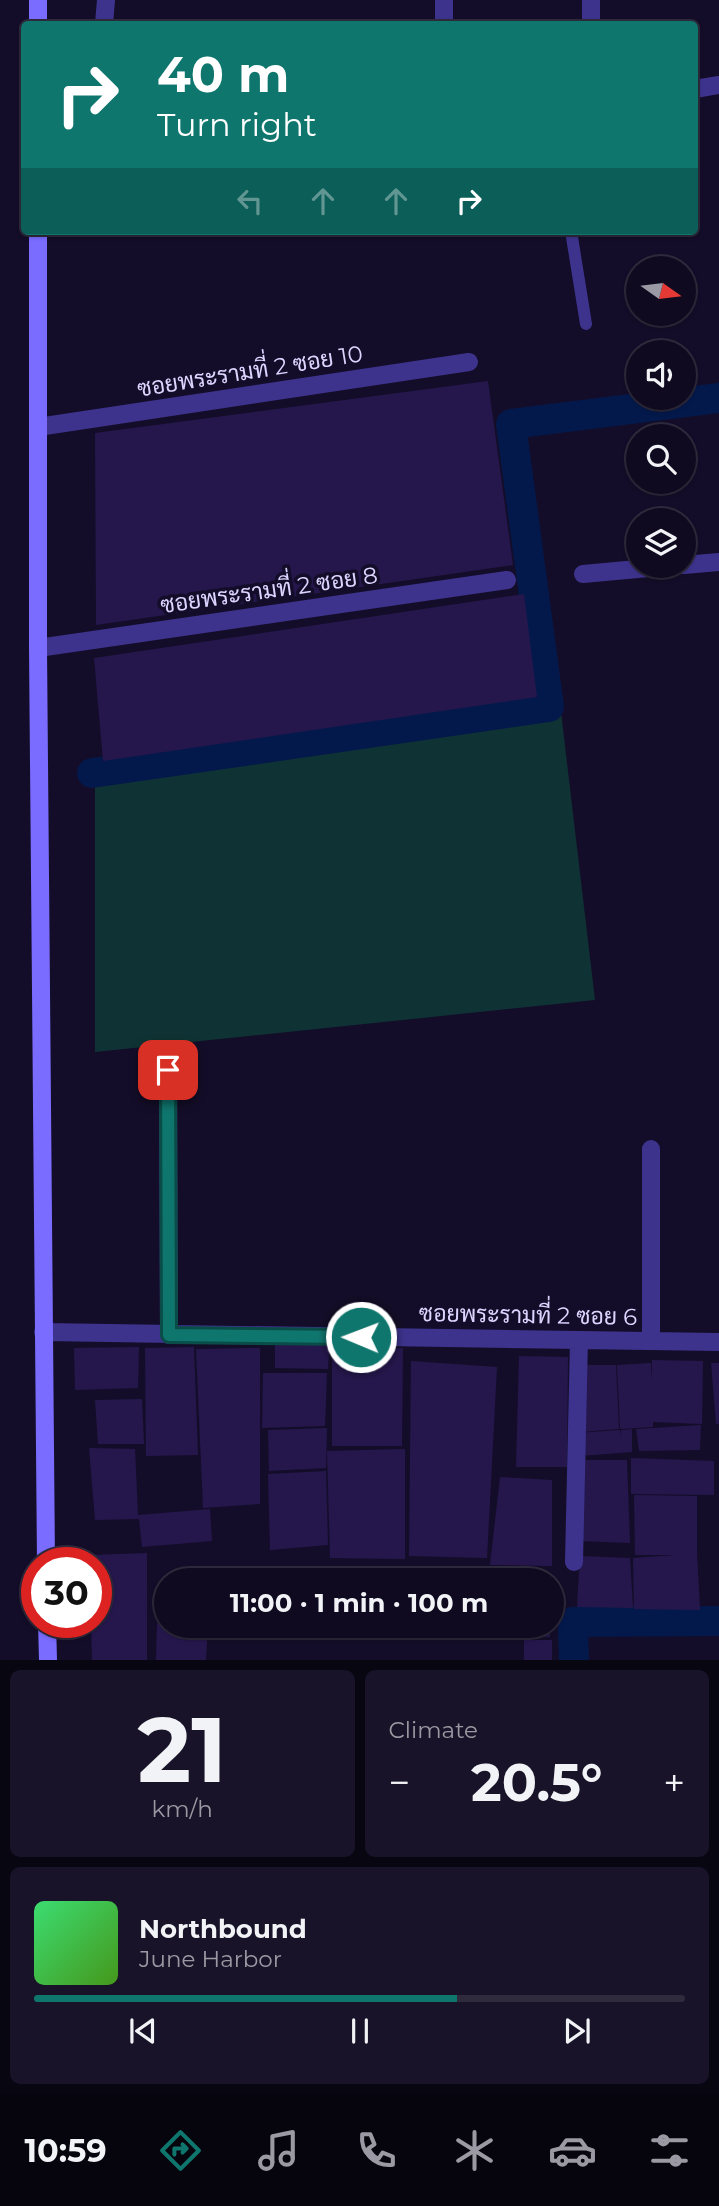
<!DOCTYPE html>
<meta charset="utf-8">
<style>
:root{--surface:#0f0a1f;--page:#181328;--text:#f1f3f6;--muted:#9b9aa4;--line:#2f2b3d;--accent:#0f766e}
body{margin:0;font-family:Montserrat,Sarabun,sans-serif;background:var(--page);color:var(--text);height:100vh;display:flex;flex-direction:column;font-size:26px;white-space:nowrap}
*{box-sizing:border-box;margin:0}
p{font-size:23px;color:var(--muted)}
.icon{flex:none;width:38px;height:38px;fill:none;stroke:currentColor;stroke-width:2;stroke-linecap:round;stroke-linejoin:round}
.map{position:relative;height:1660px;overflow:hidden}
.side{display:flex;flex-direction:column;gap:10px;padding:10px;background:#080611;flex:1}
.side>*{flex:none}
.guide{position:absolute;left:21px;top:21px;width:677px;height:214px;border-radius:7px;box-shadow:0 2px 5px #0004,0 0 0 2px var(--line);background:#0f766e;color:#fff;overflow:hidden}
.needle{width:46px;rotate:104deg}
.controls{position:absolute;left:626px;top:256px;display:grid;gap:14px}
.controls a{display:grid;place-items:center;width:70px;height:70px;border-radius:50%;background:var(--surface);box-shadow:0 2px 5px #0004,0 0 0 2px var(--line);font-size:35px}
.speed{position:absolute;left:21px;top:1547px;display:flex;gap:14px;font-size:35px;font-weight:700;text-align:center}
.speed>*{display:grid;place-content:center;width:91px;height:91px;border-radius:50%;background:var(--surface);box-shadow:0 2px 5px #0004,0 0 0 2px var(--line);line-height:1}
.speed .limit{border:10px solid #d22;background:#fff;color:#111}
.pin{position:absolute;display:grid;place-items:center;width:60px;height:60px;color:#fff;margin:-30px;border-radius:14px;box-shadow:0 4px 10px #0006}
.me{position:absolute;width:77px;margin:-38px;rotate:271deg;stroke-linejoin:round;filter:drop-shadow(0 0 5px #0008)}
.turn{display:flex;align-items:center;gap:24px;height:147px;padding:0 21px;font-size:32px}
.turn .icon{width:91px;height:91px;stroke-width:2.5}
.turn b{display:block;font-size:49px;line-height:60px}
.lanes{display:flex;align-items:center;height:66px;padding:0 21px;background:#0003;justify-content:center;gap:35px;direction:ltr}
.lanes .off{opacity:.35}
.big{font-size:52px;font-weight:700;line-height:1.1}
.side .card{flex:1;display:flex;flex-direction:column;justify-content:center;gap:10px;min-width:0;padding:0 24px;border-radius:10px;background:var(--page)}
.side .dial{align-items:center;gap:0}
.dial b{font-size:91px;line-height:1}
.song{display:flex;align-items:center;gap:21px}
.cover{width:84px;height:84px;border-radius:10px;background:linear-gradient(135deg,hsl(140 70% 55%),hsl(100 70% 35%))}
.played{height:7px;border-radius:4px;background:linear-gradient(90deg,var(--accent) 65%,var(--line) 65%)}
.keys{display:flex;justify-content:space-around;direction:ltr}
.heat{display:flex;justify-content:space-between;align-items:center;font-size:38px;direction:ltr}
.side .tiles{flex:1;display:grid;gap:10px;grid-template-columns:1fr 1fr}
.card:last-child{grid-column:span 2}
.trip{position:absolute;left:154px;top:1568px;width:410px;height:70px;border-radius:35px;background:var(--surface);box-shadow:0 2px 5px #0004,0 0 0 2px var(--line);font-weight:700;line-height:70px;text-align:center}
.tab-bar{display:flex;height:112px;justify-content:space-around;align-items:center;background:#06040c;color:var(--muted)}
.tab-bar .icon{width:49px;height:49px}
.tab-bar .active{color:var(--accent)}
.tab-bar b{font-size:32px;color:var(--text)}
.map>svg:first-child{display:block}
.green{fill:#0f3334}
.lines{fill:none;stroke-linecap:round;stroke-linejoin:round}
.canal{stroke:#04194b;stroke-width:30}
.building{fill:#25174c}
.lane{stroke:#3d338d;stroke-width:12}
.street{stroke:#3d338d;stroke-width:18}
.secondary{stroke:#7a6cff;stroke-width:18}
.route-casing{stroke:#0a4d48;stroke-width:18}
.route{stroke:#0f766e;stroke-width:12}
.labels{text-anchor:middle;dominant-baseline:central;stroke-width:7;stroke-linejoin:round;paint-order:stroke}
.street-label{font-size:23px;fill:#ddd5ff;stroke:#140d29}
</style>
<div class="map">
<svg width="719" height="1660" viewBox="0 0 719 1660">
<rect width="100%" height="100%" fill="#140d29"/>
<path class="green" d="M 561,712 L 595,1000 L 95,1052 L 95,785 Z"/>
<g class="lines">
<path class="canal" d="M 92,773 L 549,707 L 511,424 L 719,398
M 574,1660 L 573,1622 L 719,1621"/>
</g>
<path class="building" d="M 488,381 L 513,565 L 96,625 L 95,433 Z
M 524,594 L 537,697 L 103,761 L 94,658 Z
M 275,1342 L 330,1342 L 328,1369 L 275,1368 Z
M 139,1347 L 138,1388 L 75,1390 L 74,1348 Z
M 194,1347 L 198,1455 L 146,1456 L 145,1348 Z
M 260,1348 L 260,1504 L 203,1508 L 196,1349 Z
M 332,1348 L 403,1348 L 402,1446 L 332,1446 Z
M 519,1356 L 568,1357 L 567,1467 L 516,1467 Z
M 652,1360 L 703,1361 L 702,1424 L 653,1422 L 653,1427 L 620,1429 L 617,1365 L 651,1363 L 652,1381 Z
M 411,1361 L 497,1367 L 487,1558 L 409,1556 Z
M 711,1363 L 719,1363 L 719,1424 L 716,1424 Z
M 579,1365 L 616,1365 L 619,1429 L 581,1432 Z
M 263,1373 L 327,1373 L 325,1426 L 262,1428 Z
M 142,1399 L 144,1444 L 98,1444 L 95,1400 Z
M 701,1425 L 700,1450 L 639,1451 L 636,1429 Z
M 327,1428 L 326,1468 L 269,1471 L 268,1430 Z
M 632,1429 L 632,1452 L 580,1456 L 577,1433 L 620,1430 L 621,1437 L 621,1430 Z
M 89,1448 L 135,1449 L 138,1515 L 210,1509 L 212,1541 L 142,1547 L 139,1519 L 95,1520 Z
M 405,1449 L 405,1559 L 330,1558 L 327,1451 Z
M 631,1458 L 714,1461 L 714,1495 L 631,1494 Z
M 582,1460 L 627,1460 L 630,1543 L 579,1541 Z
M 326,1471 L 328,1545 L 270,1550 L 268,1474 Z
M 500,1477 L 552,1480 L 552,1566 L 490,1565 Z
M 634,1495 L 697,1496 L 697,1553 L 700,1610 L 634,1609 L 633,1558 L 676,1555 L 635,1555 Z
M 147,1553 L 147,1660 L 92,1660 L 91,1622 L 96,1622 L 96,1563 L 91,1563 L 91,1555 Z
M 580,1556 L 630,1558 L 633,1608 L 577,1607 Z
M 371,1575 L 425,1578 L 425,1580 L 371,1580 Z
M 551,1575 L 550,1580 L 478,1580 L 478,1576 Z
M 158,1591 L 166,1591 L 166,1626 L 208,1626 L 206,1660 L 156,1660 Z
M 370,1626 L 438,1626 L 438,1640 L 370,1637 Z
M 480,1626 L 550,1626 L 550,1637 L 480,1637 Z
M 524,1640 L 552,1640 L 552,1660 L 524,1660 Z"/>
<g class="lines">
<path class="lane" d="M 571,231 L 586,324"/>
<path class="street" d="M 444,0 L 444,24
M 591,0 L 591,24
M 104,24 L 106,0
M 695,89 L 719,85
M 38,427 L 469,362
M 684,565 L 719,562
M 583,574 L 681,565
M 38,648 L 507,580
M 168,1070 L 169,1335
M 651,1149 L 651,1340
M 43,1332 L 719,1342
M 574,1562 L 579,1340"/>
<path class="secondary" d="M 38,0 L 38,24
M 38,231 L 38,648 L 46,1563
M 47,1622 L 48,1660"/>
</g>
<g class="lines">
<defs>
<path id="route" d="M 168,1070 L 169,1335 L 361,1337"/>
</defs>
<use href="#route" class="route-casing"/>
<use href="#route" class="route"/>
</g>
<g class="labels">
<g class="street-label">
<text transform="translate(250 371) rotate(-9)">ซอยพระรามที่ 2 ซอย 10</text>
<text transform="translate(269 590) rotate(-8)">ซอยพระรามที่ 2 ซอย 8</text>
<text transform="translate(528 1315) rotate(1)">ซอยพระรามที่ 2 ซอย 6</text>
</g>
</g>
</svg>
<div class="controls">
<a><svg class="needle" viewBox="-14 -14 28 28"><path d="M0-13l5 13h-10z" fill="#e53935"/><path d="M0 13l5-13h-10z" fill="#9b9aa4"/></svg></a>
<a><svg class="icon" aria-label="sound" viewBox="0 0 24 24"><path d="M4 9h4l5-4v14l-5-4H4zM17 9q2 3 0 6"/></svg></a>
<a><svg class="icon" aria-label="search" viewBox="0 0 24 24"><circle cx="10" cy="10" r="6"/><path d="M15 15l6 6"/></svg></a>
<a><svg class="icon" aria-label="layers" viewBox="0 0 24 24"><path d="M12 4l9 5-9 5-9-5zM3 14l9 5 9-5"/></svg></a>
</div>
<div class="speed"><div class="limit">30</div></div>
<div class="pin" style="left:168px;top:1070px;background:#d93025"><svg class="icon" aria-label="arrive" viewBox="0 0 24 24"><path d="M6 21V4h12l-3 4 3 4H6"/></svg></div>
<svg class="me" style="left:361px;top:1337px" viewBox="-20 -20 40 40"><circle r="17" fill="#0f766e" stroke="#fff" stroke-width="3"/><path d="M0-11L8 9 0 5-8 9z" fill="#fff"/></svg>
<div class="trip">11:00 · 1 min · 100 m</div>
<div class="guide">
<div class="turn"><svg class="icon" aria-label="right" viewBox="0 0 24 24"><path d="M7 20v-9h11M14 6l5 5-5 5"/></svg><div><b>40 m</b>Turn right</div></div>
<div class="lanes"><svg class="icon off" aria-label="left" viewBox="0 0 24 24"><path d="M17 20v-9H6M10 6l-5 5 5 5"/></svg><svg class="icon off" aria-label="ahead" viewBox="0 0 24 24"><path d="M12 20V5M6 11l6-6 6 6"/></svg><svg class="icon off" aria-label="ahead" viewBox="0 0 24 24"><path d="M12 20V5M6 11l6-6 6 6"/></svg><svg class="icon" aria-label="right" viewBox="0 0 24 24"><path d="M7 20v-9h11M14 6l5 5-5 5"/></svg></div>
</div>
</div>
<section class="side">
<div class="tiles">
<div class="card dial"><b>21</b><p>km/h</p></div>
<div class="card"><p>Climate</p>
<div class="heat"><a>−</a><b class="big">20.5°</b><a>+</a></div>
</div>
<div class="card">
<div class="song"><i class="cover"></i><div><b>Northbound</b><p>June Harbor</p></div></div>
<div class="played"></div>
<div class="keys"><svg class="icon" aria-label="previous" viewBox="0 0 24 24"><path d="M18 5L8 12l10 7zM5 5v14"/></svg><svg class="icon" aria-label="pause" viewBox="0 0 24 24"><path d="M8 5v14M16 5v14"/></svg><svg class="icon" aria-label="next" viewBox="0 0 24 24"><path d="M6 5l10 7-10 7zM19 5v14"/></svg></div>
</div>
</div>
</section>
<nav class="tab-bar">
<b>10:59</b>
<svg class="icon active" aria-label="directions" viewBox="0 0 24 24"><path d="M12 3l9 9-9 9-9-9zM9 14v-3h6M13 9l2 2-2 2"/></svg>
<svg class="icon" aria-label="music" viewBox="0 0 24 24"><path d="M9 18V5l10-2v13"/><circle cx="6" cy="18" r="3"/><circle cx="16" cy="16" r="3"/></svg>
<svg class="icon" aria-label="phone" viewBox="0 0 24 24"><path d="M5 4h4l2 5-3 2q2 4 5 5l2-3 5 2v4C11 20 4 13 5 4z"/></svg>
<svg class="icon" aria-label="climate" viewBox="0 0 24 24"><path d="M12 3v18M4 7l16 10M4 17L20 7"/></svg>
<svg class="icon" aria-label="car" viewBox="0 0 24 24"><path d="M5 17H2v-5l4-1 3-4h7l3 4 3 1v5h-3M9 17h6M6 11h13"/><circle cx="7" cy="17" r="2"/><circle cx="17" cy="17" r="2"/></svg>
<svg class="icon" aria-label="filters" viewBox="0 0 24 24"><path d="M4 7h16M4 17h16"/><circle cx="9" cy="7" r="2"/><circle cx="15" cy="17" r="2"/></svg>
</nav>
